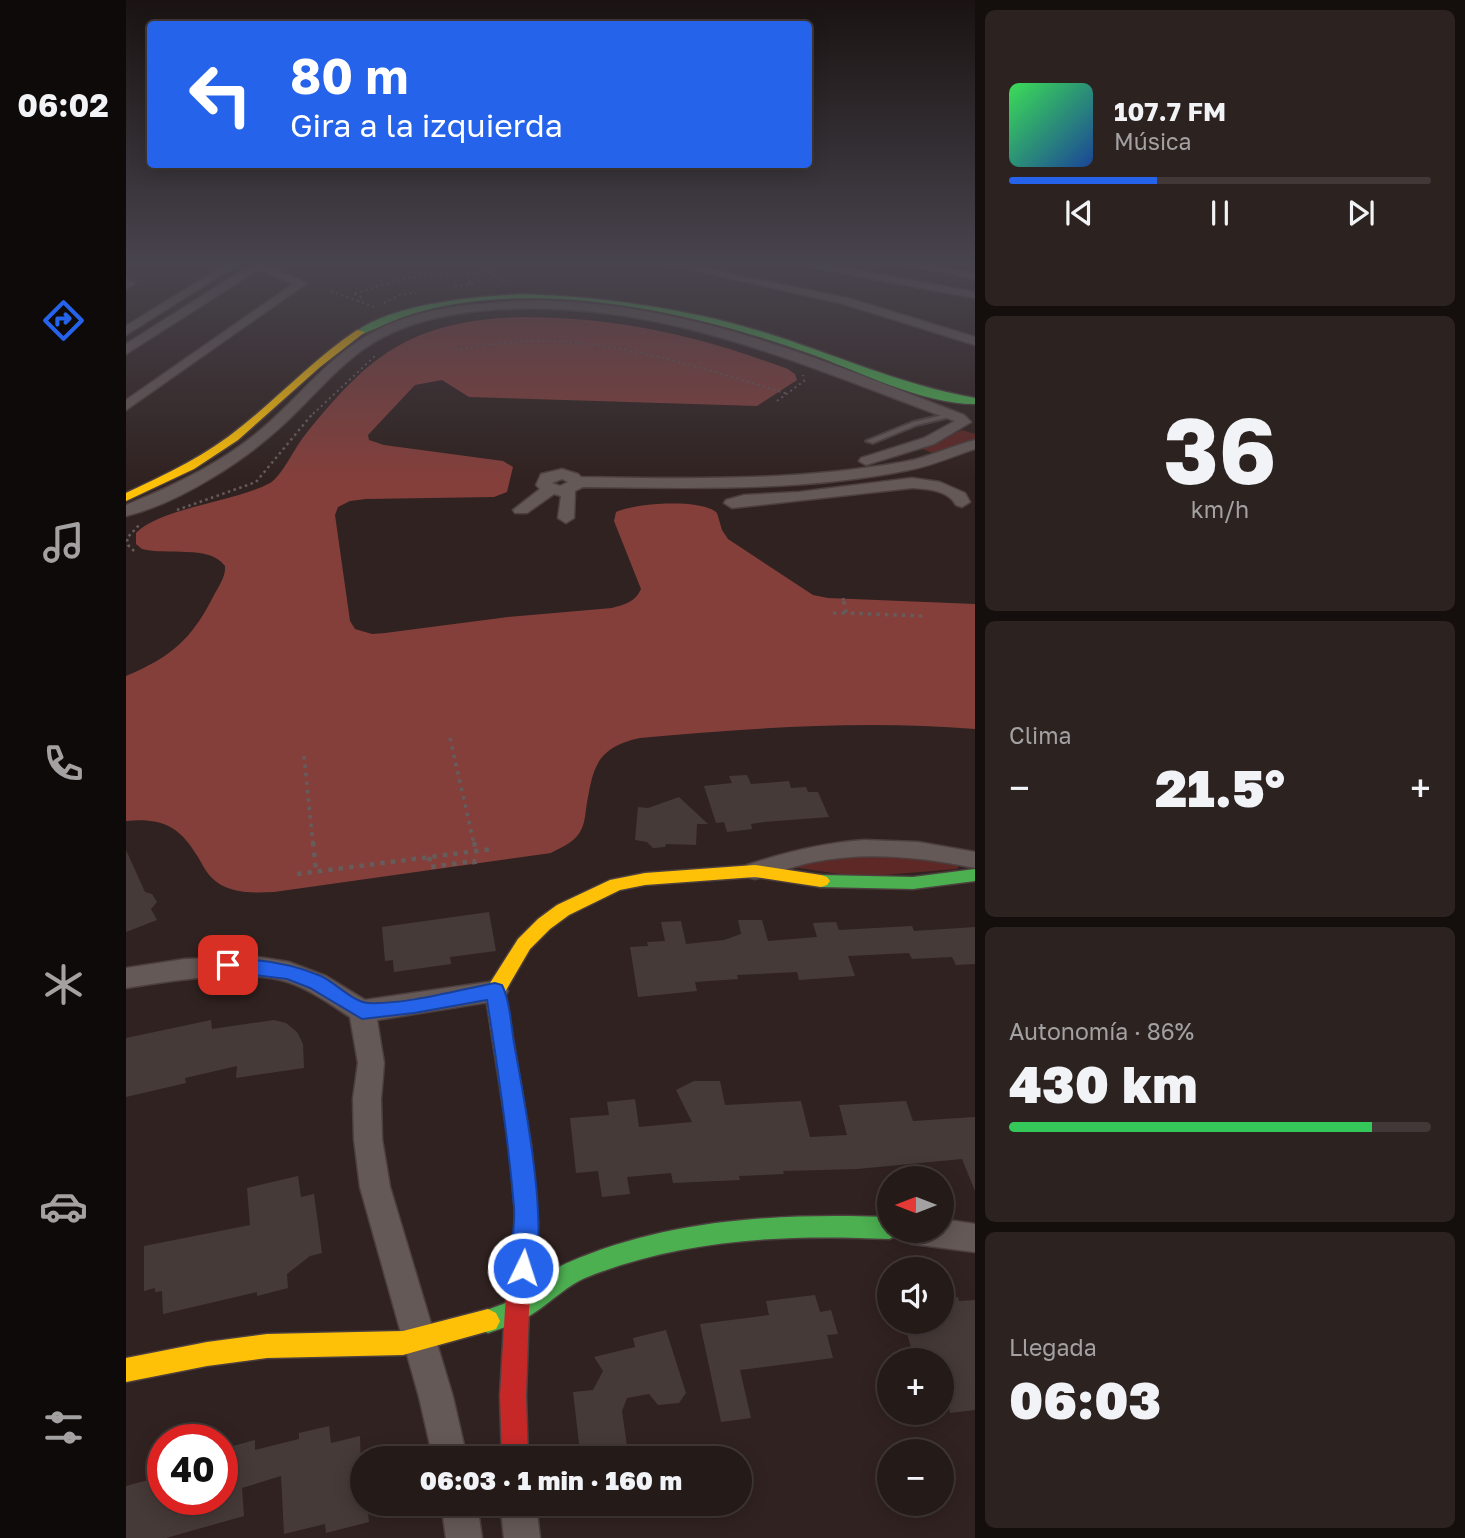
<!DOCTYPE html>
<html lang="es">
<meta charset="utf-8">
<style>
:root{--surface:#241a18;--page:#2c2321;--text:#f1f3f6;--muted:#a3a1a2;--line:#413837;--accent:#2563eb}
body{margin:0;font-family:"Golos Text",sans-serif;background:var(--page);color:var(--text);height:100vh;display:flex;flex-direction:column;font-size:26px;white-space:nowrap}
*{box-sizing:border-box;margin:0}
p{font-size:23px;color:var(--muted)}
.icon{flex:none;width:38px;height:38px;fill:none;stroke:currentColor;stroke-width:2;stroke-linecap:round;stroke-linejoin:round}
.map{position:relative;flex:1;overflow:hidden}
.sheet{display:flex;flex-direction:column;gap:10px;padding:10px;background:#140e0d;width:490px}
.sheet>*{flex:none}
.hud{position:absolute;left:21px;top:21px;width:665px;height:147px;border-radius:7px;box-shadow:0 4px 18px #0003,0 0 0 2px var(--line);background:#2563eb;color:#fff;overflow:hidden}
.needle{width:46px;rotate:270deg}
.tools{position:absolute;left:751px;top:1166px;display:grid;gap:14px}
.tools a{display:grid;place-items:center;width:77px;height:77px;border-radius:50%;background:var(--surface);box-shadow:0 4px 18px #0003,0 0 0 2px var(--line);font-size:35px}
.speed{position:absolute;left:21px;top:1424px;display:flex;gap:14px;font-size:35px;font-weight:700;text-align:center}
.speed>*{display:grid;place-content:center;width:91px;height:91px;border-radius:50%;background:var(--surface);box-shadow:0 4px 18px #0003,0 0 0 2px var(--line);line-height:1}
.speed .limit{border:10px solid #d22;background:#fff;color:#111}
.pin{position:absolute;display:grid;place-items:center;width:60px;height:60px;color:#fff;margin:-30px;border-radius:14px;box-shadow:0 4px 10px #0006}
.me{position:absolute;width:77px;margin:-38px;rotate:4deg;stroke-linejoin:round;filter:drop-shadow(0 0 5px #0008)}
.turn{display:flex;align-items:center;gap:24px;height:147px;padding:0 28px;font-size:32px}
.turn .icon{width:91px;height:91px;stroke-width:2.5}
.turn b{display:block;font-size:49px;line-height:60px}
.big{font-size:52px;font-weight:800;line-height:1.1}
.sheet .widget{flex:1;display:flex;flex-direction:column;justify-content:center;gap:10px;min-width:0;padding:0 24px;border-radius:10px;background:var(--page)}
.sheet .dial{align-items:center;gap:0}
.dial b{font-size:91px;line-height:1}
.song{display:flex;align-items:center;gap:21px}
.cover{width:84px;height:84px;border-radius:10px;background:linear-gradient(135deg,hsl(130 70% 55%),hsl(220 70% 35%))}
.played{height:7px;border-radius:4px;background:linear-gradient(90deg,var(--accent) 35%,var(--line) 35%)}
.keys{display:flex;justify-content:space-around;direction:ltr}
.heat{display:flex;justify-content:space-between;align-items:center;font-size:38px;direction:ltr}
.charge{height:10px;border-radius:5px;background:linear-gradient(90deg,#34c759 86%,var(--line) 0)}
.trip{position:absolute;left:224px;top:1446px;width:402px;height:70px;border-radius:35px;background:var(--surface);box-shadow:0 4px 18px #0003,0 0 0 2px var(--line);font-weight:800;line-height:70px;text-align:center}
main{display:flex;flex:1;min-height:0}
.tab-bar{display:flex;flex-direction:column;width:126px;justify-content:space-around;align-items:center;background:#0e0a0a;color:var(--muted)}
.tab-bar .icon{width:49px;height:49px}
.tab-bar .current{color:var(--accent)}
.tab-bar b{font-size:32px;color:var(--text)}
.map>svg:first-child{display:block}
.green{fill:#5d2825}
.water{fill:#843f3b}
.building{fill:#463a38}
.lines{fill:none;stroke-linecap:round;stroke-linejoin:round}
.lane-casing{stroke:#4c3f3e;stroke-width:4}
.street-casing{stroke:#4c3f3e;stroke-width:3}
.fast-casing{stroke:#4c3f3e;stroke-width:3}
.slow-casing{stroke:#4c3f3e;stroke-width:3}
.jam-casing{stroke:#4c3f3e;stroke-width:3}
.path-far3{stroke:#665c5b;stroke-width:2;stroke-dasharray:2 3.5;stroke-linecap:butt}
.path-far2{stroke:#665c5b;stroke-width:2.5;stroke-dasharray:2.5 3.5;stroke-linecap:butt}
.path-far1{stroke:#665c5b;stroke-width:3.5;stroke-dasharray:3.5 5;stroke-linecap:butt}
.path{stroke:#665c5b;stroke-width:4.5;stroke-dasharray:4.5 6;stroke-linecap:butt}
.lane{fill:#655957;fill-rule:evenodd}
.street{fill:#655957;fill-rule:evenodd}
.fast{fill:#4caf50;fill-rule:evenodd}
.slow{fill:#ffc107;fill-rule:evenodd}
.jam{fill:#c62828;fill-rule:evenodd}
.route{fill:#2563eb;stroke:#184099;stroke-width:2}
</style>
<main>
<nav class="tab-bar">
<b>06:02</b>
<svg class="icon current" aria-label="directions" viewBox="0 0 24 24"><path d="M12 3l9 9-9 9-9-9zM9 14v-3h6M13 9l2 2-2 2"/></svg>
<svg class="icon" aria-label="music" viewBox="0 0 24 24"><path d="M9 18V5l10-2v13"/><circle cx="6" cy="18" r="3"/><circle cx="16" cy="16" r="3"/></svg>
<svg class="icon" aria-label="phone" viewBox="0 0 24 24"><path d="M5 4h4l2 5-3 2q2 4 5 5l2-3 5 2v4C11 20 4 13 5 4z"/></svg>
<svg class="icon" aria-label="climate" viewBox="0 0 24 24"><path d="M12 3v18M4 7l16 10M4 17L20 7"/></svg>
<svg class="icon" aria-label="car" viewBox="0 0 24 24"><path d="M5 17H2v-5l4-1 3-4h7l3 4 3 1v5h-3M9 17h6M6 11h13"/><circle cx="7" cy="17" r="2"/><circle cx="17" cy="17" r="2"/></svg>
<svg class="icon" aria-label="filters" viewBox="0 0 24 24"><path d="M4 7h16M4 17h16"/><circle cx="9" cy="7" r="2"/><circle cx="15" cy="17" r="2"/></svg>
</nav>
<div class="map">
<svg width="849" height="1538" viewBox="0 0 849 1538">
<rect width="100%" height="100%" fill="#302220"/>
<path class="green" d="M 836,430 L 849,434 L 849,440 L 806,453 L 795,448 Z
M 717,854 L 837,860 L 831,869 L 734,877 L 666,867 Z"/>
<path class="water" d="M 393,317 C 492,317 570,335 662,369 L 669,374 L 671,380 L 631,406 L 343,397 L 316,380 L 289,385 L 242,435 L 243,440 L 258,445 L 377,461 L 387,467 L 381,492 L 368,497 L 240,499 L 224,501 L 212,507 L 209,515 L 224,621 L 229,629 L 246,634 L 259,633 L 382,617 L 486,608 C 500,604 509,602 515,589 L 488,521 L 490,512 C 508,503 576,498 591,513 L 596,530 L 602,539 L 687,595 L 702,598 L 849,604 L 849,729 C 736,720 626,728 514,738 C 469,748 467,768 460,809 C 459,818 458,827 452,835 C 446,843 434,848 425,853 L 148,892 C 126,893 101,894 85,877 C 79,871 75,861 70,854 C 52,825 34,818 0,821 L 0,676 C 45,657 65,640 87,597 C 92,587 100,577 99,566 C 83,544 41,556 16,549 L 10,544 L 10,533 C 34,508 112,501 144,483 C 156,476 169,447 179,435 C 244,353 287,321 393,317 Z"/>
<path class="building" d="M 621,775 L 625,784 L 663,781 L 665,788 L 680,787 L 682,792 L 692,792 L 703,817 L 638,822 L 625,824 L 626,829 L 601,832 L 598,822 L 590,823 L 578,786 L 606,783 L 603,776 Z
M 553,797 L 582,824 L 571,824 L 570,845 L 540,844 L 539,847 L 527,848 L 521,842 L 509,840 L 512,807 L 522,808 Z
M 0,850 L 19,892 L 26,894 L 31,902 L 25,909 L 31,920 L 0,932 Z
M 363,912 L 370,951 L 324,957 L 325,964 L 268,972 L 267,960 L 259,961 L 256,927 Z
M 612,920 L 636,920 L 642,941 L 691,937 L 687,923 L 710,922 L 713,930 L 786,926 L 788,931 L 849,927 L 849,964 L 830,965 L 826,957 L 786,959 L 783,953 L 722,956 L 729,976 L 673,980 L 671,972 L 611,975 L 612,979 L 569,982 L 571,991 L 512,997 L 504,947 L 522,946 L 521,942 L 539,941 L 535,922 L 555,921 L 560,944 L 598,940 L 615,934 Z
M 85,1020 L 86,1029 L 148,1020 L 160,1023 L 171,1032 L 177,1044 L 178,1068 L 110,1078 L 111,1066 L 59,1078 L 60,1083 L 0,1097 L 0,1038 Z
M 568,1081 L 594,1081 L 599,1105 L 675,1101 L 684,1137 L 721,1135 L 713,1105 L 780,1101 L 787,1121 L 849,1117 L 849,1191 L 836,1159 L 731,1169 L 657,1171 L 658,1174 L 613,1176 L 614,1180 L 547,1183 L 545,1173 L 501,1177 L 504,1194 L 476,1197 L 472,1171 L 450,1173 L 444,1118 L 483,1115 L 481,1102 L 509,1099 L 513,1127 L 566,1122 L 550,1090 Z
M 172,1176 L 175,1197 L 188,1194 L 196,1253 L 184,1256 L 161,1274 L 162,1288 L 131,1296 L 131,1292 L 37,1314 L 36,1291 L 29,1292 L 29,1288 L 18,1291 L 18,1246 L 124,1225 L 121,1188 Z
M 689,1295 L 694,1312 L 705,1310 L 712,1334 L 701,1335 L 707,1358 L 614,1370 L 625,1418 L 595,1422 L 574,1324 L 643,1315 L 640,1301 Z
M 832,1297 L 833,1301 L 849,1300 L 849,1410 L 824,1413 L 822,1404 L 816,1404 L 816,1360 L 789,1360 L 777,1321 L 816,1321 L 816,1298 Z
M 540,1330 L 560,1393 L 553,1403 L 532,1405 L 523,1394 L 501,1398 L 496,1411 L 501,1446 L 454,1452 L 447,1392 L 467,1390 L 477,1371 L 468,1357 L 509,1347 L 507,1338 Z
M 203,1426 L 205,1443 L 234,1436 L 236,1503 L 241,1503 L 243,1522 L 200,1533 L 199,1524 L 158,1534 L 155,1476 L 116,1488 L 118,1516 L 40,1538 L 0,1538 L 0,1486 L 37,1476 L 37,1500 L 96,1500 L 96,1449 L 129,1440 L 129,1450 L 173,1439 L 173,1433 Z"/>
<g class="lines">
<defs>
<path id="lane" d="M 826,413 L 829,415 L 828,416 L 791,425 L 747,443 L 740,441 L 787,422 Z"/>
<path id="street" d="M 99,265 L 111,265 L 0,335 L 0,326 Z
M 125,265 L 140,265 L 181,283 L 0,410 L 0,400 L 167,284 L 133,269 L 0,354 L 0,344 Z
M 545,265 L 563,265 L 725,299 L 849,337 L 849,345 L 718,304 Z
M 683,265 L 703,265 L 849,292 L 849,298 L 688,268 Z
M 781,265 L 802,265 L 849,273 L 849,279 Z
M 0,278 L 9,283 L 0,289 Z
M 417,300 C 459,303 499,306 539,315 C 642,336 740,377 838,415 L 845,422 L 808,444 L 740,465 L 733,461 L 735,458 L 798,438 L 829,421 C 678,366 541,301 376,309 C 326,312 277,321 236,350 C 207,371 185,399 159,423 C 120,460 53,503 0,516 L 0,505 C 49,485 98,462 138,427 C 176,394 206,353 251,330 C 302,304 361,303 417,300 Z
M 849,440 L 849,449 C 827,456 805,466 783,470 C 676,492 565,488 457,487 L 449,491 L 448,518 L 440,523 L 432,518 L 435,496 L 428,494 L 401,513 L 389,513 L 387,510 L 414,489 L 410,485 L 415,474 L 436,469 L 452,474 L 455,477 C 563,479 670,481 777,462 C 802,458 825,446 849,440 ZM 436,479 L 442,482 L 434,486 L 426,483 Z
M 786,478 L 814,482 L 839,493 L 844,502 L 836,507 L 830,505 C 822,490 802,489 786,488 L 606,508 L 598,503 L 600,500 L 618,495 L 673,492 Z
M 738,840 L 792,842 L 849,852 L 849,868 C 795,857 741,851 687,862 C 667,866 648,874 629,879 L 621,877 L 617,871 L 621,865 C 660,852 697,843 738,840 Z
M 132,957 L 163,962 L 200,976 L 239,1000 L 369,981 L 378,984 L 382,991 L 378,998 L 369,1001 L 251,1020 L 258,1063 L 255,1099 L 256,1139 L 264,1187 L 327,1397 L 341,1458 L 307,1458 L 293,1397 L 234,1187 L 228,1139 L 227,1099 L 232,1063 L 224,1017 C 204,1004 185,990 162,982 C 118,968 46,981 0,988 L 0,968 L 59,959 Z
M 816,1219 L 849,1224 L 849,1252 L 786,1244 L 775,1240 L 771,1230 L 816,1230 Z
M 315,1503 L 351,1503 L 356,1538 L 320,1538 Z
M 374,1503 L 410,1503 L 414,1538 L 378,1538 Z"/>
<path id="fast" d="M 396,294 C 478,297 558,308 637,332 C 708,354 775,385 849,398 L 849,404 C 795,404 733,371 682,353 C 565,311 408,277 286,314 C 270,319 253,327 237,334 L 229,332 C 270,303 347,297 396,294 Z
M 849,869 L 849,881 L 787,889 L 695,887 L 689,885 L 686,881 L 689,877 L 695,875 L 787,877 Z
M 723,1216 L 763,1217 L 763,1230 L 773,1230 L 771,1236 L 763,1239 C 660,1234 555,1239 459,1278 C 441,1286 427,1300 411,1311 C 396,1322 379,1327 362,1333 L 354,1329 L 350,1321 L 354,1313 C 367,1307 381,1304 393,1296 C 409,1285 423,1271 441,1263 C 530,1224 627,1215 723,1216 Z"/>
<path id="slow" d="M 231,330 L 239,332 L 194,367 L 112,440 L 68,469 L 0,501 L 0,493 C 41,474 81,455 116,426 C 155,395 189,358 231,330 Z
M 629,865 L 695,875 L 701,877 L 704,881 L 701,885 L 695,887 L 629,877 L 519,885 L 494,890 L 443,915 L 424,929 L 404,949 L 379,992 L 405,1145 L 402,1152 L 394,1155 L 386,1152 L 383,1145 L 359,991 L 392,939 L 412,919 L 431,905 L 484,880 L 519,873 Z
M 362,1309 L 370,1313 L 374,1321 L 370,1329 L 277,1355 L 141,1358 L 81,1366 L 0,1382 L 0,1358 L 81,1342 L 141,1334 L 277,1331 Z"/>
<path id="jam" d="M 394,1135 L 402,1138 L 405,1145 L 412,1223 L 403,1309 L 400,1396 L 402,1458 L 376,1458 L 374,1396 L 379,1309 L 390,1223 L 383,1145 L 386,1138 Z"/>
</defs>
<use href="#lane" class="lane-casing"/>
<use href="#street" class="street-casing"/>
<use href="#fast" class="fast-casing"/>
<use href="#slow" class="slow-casing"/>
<use href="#jam" class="jam-casing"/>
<path class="path-far3" d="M 353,265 L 364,273
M 344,283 L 343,275 C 356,271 368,272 378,281
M 329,286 L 348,284
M 205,291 L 248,307
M 232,302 L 235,297 L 227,294 C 265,282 303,268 343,275
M 258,303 L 274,295 L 290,293
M 329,350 C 357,345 386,341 415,341 C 500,342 582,370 662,394
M 651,401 L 678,381 L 677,375
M 187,414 L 250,355"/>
<path class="path-far2" d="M 51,510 L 130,482 L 188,412
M 8,551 L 2,545 L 1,538 L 15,523
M 717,598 L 718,603"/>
<path class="path-far1" d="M 718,601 L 720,613 L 796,616
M 707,613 L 720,613
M 324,738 L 348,844
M 178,756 L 187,844"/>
<path class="path" d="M 187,842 L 190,871
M 348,842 L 350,851
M 303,857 L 305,867 L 348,861 L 349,865
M 171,874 L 366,849"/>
<use href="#lane" class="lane"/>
<use href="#street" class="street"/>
<use href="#fast" class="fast"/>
<use href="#slow" class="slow"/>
<use href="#jam" class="jam"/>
</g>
<linearGradient id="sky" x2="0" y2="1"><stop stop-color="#1a1312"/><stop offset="0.55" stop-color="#48444e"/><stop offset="1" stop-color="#48444e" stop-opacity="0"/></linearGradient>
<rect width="849" height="480" fill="url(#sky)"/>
<path class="route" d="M 102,958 C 134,959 165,963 195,976 C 210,983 227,1002 242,1003 C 278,1005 332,990 369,983 L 376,985 C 384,1001 385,1025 388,1043 C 397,1094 425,1231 406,1276 L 397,1279 L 389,1276 C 381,1257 390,1229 388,1207 C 382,1137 372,1069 361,1000 L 288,1013 L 236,1019 L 184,988 L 161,979 L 95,971 L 92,965 L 95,960 Z"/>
</svg>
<div class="tools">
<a><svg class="needle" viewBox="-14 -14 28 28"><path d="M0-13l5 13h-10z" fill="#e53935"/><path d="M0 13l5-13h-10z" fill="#a3a1a2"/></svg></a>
<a><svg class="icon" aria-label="sound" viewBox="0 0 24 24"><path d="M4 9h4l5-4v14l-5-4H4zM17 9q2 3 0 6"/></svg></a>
<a>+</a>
<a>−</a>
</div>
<div class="speed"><div class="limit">40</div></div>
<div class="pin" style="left:102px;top:965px;background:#d93025"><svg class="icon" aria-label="arrive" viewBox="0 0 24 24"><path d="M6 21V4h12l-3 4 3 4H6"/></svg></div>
<svg class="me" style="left:397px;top:1268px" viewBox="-20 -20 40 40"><circle r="17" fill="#2563eb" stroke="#fff" stroke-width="3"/><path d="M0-11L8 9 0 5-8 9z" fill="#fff"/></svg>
<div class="trip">06:03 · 1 min · 160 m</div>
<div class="hud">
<div class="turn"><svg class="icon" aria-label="left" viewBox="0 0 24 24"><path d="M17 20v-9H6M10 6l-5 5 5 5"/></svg><div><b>80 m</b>Gira a la izquierda</div></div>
</div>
</div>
<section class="sheet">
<div class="widget">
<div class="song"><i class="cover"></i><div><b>107.7 FM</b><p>Música</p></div></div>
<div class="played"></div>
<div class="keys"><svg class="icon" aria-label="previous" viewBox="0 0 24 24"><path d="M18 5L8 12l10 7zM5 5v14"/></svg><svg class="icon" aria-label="pause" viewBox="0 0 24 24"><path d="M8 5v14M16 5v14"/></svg><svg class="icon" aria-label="next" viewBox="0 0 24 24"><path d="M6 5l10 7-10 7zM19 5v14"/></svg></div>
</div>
<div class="widget dial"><b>36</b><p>km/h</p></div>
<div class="widget"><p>Clima</p>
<div class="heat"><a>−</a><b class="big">21.5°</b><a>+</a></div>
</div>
<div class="widget"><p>Autonomía · 86%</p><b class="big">430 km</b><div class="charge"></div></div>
<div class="widget"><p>Llegada</p><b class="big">06:03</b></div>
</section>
</main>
